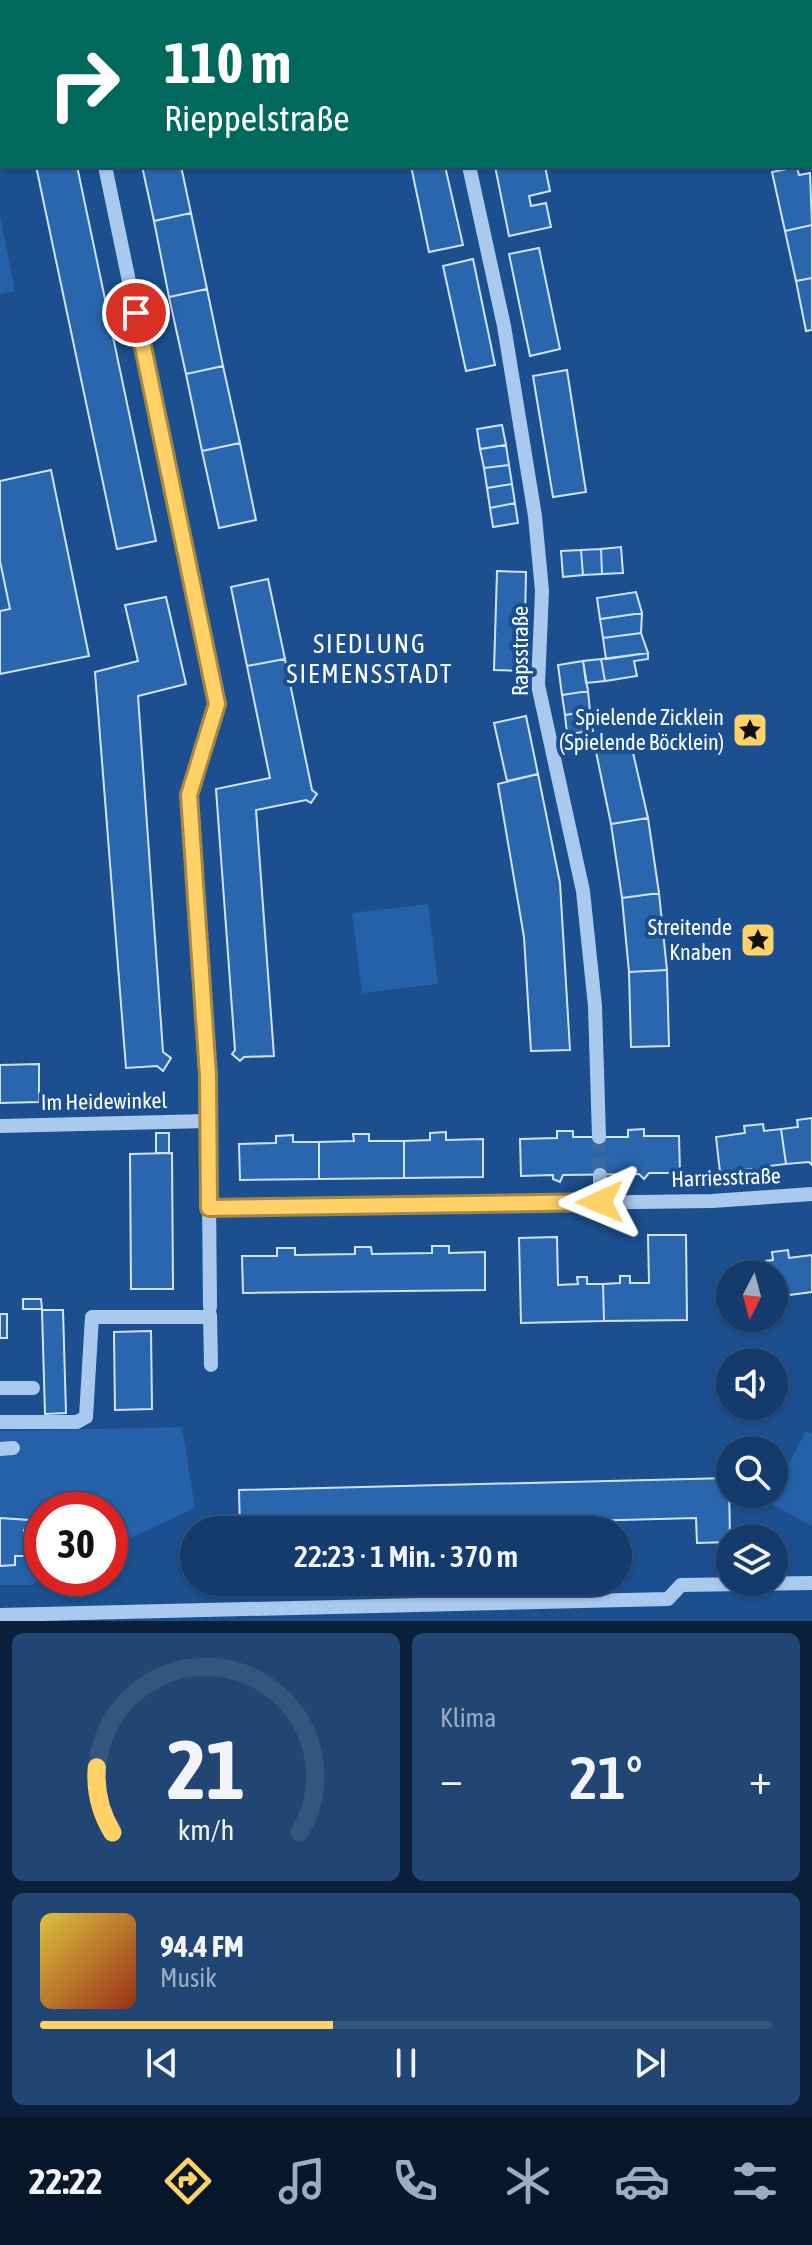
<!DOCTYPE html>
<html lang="de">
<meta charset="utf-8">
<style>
:root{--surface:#143b6b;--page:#214673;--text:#f1f3f6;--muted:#9dadc1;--line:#33557e;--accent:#ffd166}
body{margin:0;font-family:"Asap Condensed",sans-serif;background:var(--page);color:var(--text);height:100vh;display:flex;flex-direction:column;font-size:30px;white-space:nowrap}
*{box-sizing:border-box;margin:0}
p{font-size:26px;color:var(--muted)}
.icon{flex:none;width:44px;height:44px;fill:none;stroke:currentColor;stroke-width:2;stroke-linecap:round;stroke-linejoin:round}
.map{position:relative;height:1621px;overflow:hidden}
.side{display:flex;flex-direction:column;gap:12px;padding:12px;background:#0b203b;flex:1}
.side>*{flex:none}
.guide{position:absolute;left:0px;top:0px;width:812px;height:168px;box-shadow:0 2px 6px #0004,0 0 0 2px var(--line);background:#00695c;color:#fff;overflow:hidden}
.needle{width:52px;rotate:186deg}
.fabs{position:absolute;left:716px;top:1260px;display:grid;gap:16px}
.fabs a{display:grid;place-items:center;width:72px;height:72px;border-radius:50%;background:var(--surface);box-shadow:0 2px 6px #0004,0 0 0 2px var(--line);font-size:40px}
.speed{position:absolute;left:24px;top:1492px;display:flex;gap:16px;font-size:40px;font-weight:700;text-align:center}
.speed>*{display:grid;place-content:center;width:104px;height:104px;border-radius:50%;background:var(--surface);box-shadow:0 2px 6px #0004,0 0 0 2px var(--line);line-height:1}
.speed .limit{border:12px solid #d22;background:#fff;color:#111}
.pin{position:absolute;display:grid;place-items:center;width:68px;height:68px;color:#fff;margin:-34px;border:4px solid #fff;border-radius:50%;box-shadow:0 2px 8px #0007}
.me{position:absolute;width:88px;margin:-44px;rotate:269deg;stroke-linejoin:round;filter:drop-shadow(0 0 6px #0008)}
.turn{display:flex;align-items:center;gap:28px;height:168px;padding:0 32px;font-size:36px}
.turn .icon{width:104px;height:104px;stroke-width:2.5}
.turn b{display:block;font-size:56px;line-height:68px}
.big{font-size:60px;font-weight:600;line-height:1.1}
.side .widget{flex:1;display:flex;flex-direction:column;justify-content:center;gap:12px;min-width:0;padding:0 28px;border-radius:12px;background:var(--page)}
.side .dial{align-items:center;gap:0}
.dial svg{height:208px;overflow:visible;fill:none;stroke:var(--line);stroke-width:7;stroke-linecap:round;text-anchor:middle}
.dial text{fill:var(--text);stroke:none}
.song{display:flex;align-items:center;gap:24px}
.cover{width:96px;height:96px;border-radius:12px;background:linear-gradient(135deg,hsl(50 70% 55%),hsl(10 70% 35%))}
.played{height:8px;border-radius:4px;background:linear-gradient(90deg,var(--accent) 40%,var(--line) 40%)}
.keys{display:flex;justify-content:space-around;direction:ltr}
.heat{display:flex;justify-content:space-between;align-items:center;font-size:44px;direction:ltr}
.side .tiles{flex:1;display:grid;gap:12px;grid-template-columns:1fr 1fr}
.widget:last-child{grid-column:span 2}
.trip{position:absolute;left:180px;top:1516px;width:452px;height:80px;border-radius:40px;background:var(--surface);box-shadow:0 2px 6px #0004,0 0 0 2px var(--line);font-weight:600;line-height:80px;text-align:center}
.tab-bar{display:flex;height:128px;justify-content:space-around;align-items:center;background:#08182b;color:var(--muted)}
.tab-bar .icon{width:56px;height:56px}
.tab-bar .active{color:var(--accent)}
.tab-bar b{font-size:36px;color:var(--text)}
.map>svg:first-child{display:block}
.green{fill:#2461a8}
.building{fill:#2a66ad;stroke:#cfe3fa;stroke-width:2}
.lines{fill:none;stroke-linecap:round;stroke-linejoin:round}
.minor-tunnel{stroke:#3d69a0;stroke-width:14;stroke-dasharray:14 7;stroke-linecap:butt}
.minor{stroke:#a9c9ee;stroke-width:14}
.route-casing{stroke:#a68842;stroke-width:20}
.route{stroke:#ffd166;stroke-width:14}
.labels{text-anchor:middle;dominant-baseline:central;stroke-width:8;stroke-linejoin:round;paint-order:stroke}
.street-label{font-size:22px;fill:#fff;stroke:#1b4f8f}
.poi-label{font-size:22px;fill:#fff;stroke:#1b4f8f;text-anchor:end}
.quarter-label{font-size:26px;letter-spacing:2px;fill:#fff;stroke:#1b4f8f}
</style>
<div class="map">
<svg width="812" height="1621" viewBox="0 0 812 1621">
<rect width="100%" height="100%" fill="#1b4f8f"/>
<path class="green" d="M 0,0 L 223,0 L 2,2 L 0,45 Z
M 0,215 L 15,291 L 0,294 Z
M 0,561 L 10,609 L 0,611 Z
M 428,904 L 438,984 L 362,993 L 352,913 Z
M 182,1427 L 195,1508 L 110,1548 L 110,1510 L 42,1510 L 42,1578 L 45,1578 L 30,1585 L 0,1585 L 0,1431 Z
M 806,1431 L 812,1434 L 812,1526 L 768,1502 Z"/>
<path class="building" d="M 497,0 L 528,0 L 488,2 Z
M 676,0 L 710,0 L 710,2 L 676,2 Z
M 36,166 L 77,166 L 156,541 L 117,549 Z
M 142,166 L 181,166 L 191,213 L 154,221 Z
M 411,166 L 445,166 L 463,245 L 429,252 Z
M 495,166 L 545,166 L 550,191 L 529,196 L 531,206 L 546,203 L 551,227 L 509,236 Z
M 797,167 L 799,175 L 810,173 L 812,225 L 785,231 L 772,172 Z
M 191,213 L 207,289 L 169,297 L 154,221 Z
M 812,225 L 812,278 L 796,281 L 785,231 Z
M 539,248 L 560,349 L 530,356 L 509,254 Z
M 473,259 L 495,365 L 466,371 L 443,266 Z
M 812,278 L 812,330 L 806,331 L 796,281 Z
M 207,289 L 223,366 L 186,374 L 169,297 Z
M 223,366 L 240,443 L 202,451 L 186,374 Z
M 567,370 L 586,492 L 553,497 L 533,376 Z
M 502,425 L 506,445 L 480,449 L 477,429 Z
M 240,443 L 256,520 L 219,528 L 202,451 Z
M 506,445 L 509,465 L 484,468 L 480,449 Z
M 509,465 L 512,484 L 487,488 L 484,468 Z
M 51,470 L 89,656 L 0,674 L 0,611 L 10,609 L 0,561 L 0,481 Z
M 512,484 L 515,503 L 490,508 L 487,488 Z
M 515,503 L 518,523 L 493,527 L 490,508 Z
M 621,547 L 623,573 L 602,574 L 601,549 Z
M 601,549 L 602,574 L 583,575 L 581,550 Z
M 581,550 L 583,575 L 563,577 L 561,551 Z
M 497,571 L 526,572 L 524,671 L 494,670 Z
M 268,579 L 285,659 L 247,666 L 231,587 Z
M 636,592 L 642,613 L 600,619 L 597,598 Z
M 166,597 L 186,684 L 138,696 L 163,1052 L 171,1058 L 163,1071 L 157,1066 L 126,1068 L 95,672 L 138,661 L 125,605 Z
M 642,613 L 641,633 L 603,638 L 600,619 Z
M 641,633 L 648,653 L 606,659 L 603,638 Z
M 648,653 L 648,659 L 634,661 L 637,676 L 605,681 L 601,659 Z
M 285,659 L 312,790 L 317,794 L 311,803 L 306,800 L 256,810 L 274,1056 L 244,1057 L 240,1061 L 232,1054 L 235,1050 L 216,789 L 270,778 L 247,666 Z
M 601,659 L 605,681 L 586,683 L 583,661 Z
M 583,661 L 588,691 L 562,695 L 558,665 Z
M 588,691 L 590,711 L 565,715 L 562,695 Z
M 590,711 L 593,731 L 567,734 L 565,715 Z
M 526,716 L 538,774 L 507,781 L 494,723 Z
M 631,744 L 648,818 L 611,824 L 596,752 Z
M 538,774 L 560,883 L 570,1050 L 531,1051 L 524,937 L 498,784 Z
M 648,818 L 659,893 L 622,898 L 611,824 Z
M 659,893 L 667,970 L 629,972 L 622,898 Z
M 667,970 L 669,1046 L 631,1047 L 629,972 Z
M 39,1064 L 39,1102 L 0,1103 L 0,1065 Z
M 812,1118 L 812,1165 L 809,1162 L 786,1164 L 781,1129 L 798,1127 L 797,1120 Z
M 763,1124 L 764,1131 L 781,1129 L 786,1164 L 762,1167 L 762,1172 L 751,1173 L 751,1169 L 720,1172 L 716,1137 L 745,1133 L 744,1126 Z
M 644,1129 L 644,1136 L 679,1136 L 680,1173 L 649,1173 L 644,1179 L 639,1174 L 563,1175 L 560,1182 L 553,1179 L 553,1175 L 521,1176 L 520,1139 L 557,1138 L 557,1131 L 573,1131 L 573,1137 L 628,1137 L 628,1130 Z
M 446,1132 L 446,1140 L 483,1139 L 483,1177 L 404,1178 L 404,1141 L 430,1140 L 430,1133 Z
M 156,1133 L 169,1133 L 169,1153 L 156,1153 Z
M 353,1134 L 369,1134 L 369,1141 L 404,1141 L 404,1178 L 319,1179 L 319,1142 L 354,1141 Z
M 293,1135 L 293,1142 L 319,1142 L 319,1179 L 240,1180 L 239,1144 L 276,1143 L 276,1136 Z
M 172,1153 L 173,1289 L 131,1289 L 130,1154 Z
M 648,1235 L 686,1235 L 687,1320 L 604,1321 L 603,1284 L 620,1283 L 620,1276 L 630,1276 L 630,1283 L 649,1283 Z
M 557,1237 L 558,1285 L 578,1284 L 577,1277 L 587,1277 L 587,1284 L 603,1284 L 604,1321 L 521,1323 L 519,1238 Z
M 432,1246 L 449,1246 L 449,1253 L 485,1252 L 485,1290 L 243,1293 L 242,1256 L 277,1256 L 277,1248 L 295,1248 L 295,1255 L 355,1254 L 355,1247 L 371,1247 L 372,1254 L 432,1253 Z
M 788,1250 L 789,1258 L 812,1255 L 812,1292 L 774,1297 L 774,1274 L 747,1274 L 746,1263 L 773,1260 L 772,1252 Z
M 23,1299 L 41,1299 L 42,1309 L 23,1309 Z
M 42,1310 L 63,1310 L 66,1413 L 45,1414 Z
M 0,1314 L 7,1314 L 7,1338 L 0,1338 Z
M 151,1331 L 152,1409 L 115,1410 L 114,1332 Z
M 729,1478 L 730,1542 L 697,1543 L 696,1518 L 240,1530 L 239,1490 Z
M 0,1518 L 29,1520 L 29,1530 L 24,1530 L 24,1556 L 15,1556 L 15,1565 L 0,1566 Z"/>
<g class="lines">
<path class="minor-tunnel" d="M 599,1137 L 600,1175"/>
<path class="minor" d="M 431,0 L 432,2
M 254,2 L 263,0
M 0,55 L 2,55
M 105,166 L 217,704 L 189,795 L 208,1076 L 210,1307
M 469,166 L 504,326 L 535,516 L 542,591 L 538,685 L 583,891 L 595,1006 L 599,1137
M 0,1126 L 208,1121
M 600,1175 L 600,1202
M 209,1208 L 712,1201 L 812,1194
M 210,1315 L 211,1365
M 0,1388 L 33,1388
M 0,1422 L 77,1422 L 86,1417 L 92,1317 L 210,1317
M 0,1449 L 13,1448
M 0,1615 L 668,1599 L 681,1585 L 812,1583"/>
</g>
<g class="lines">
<defs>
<path id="route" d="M 136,313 L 217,704 L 189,795 L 208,1076 L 209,1208 L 600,1202"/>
</defs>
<use href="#route" class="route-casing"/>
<use href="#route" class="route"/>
</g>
<defs>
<symbol id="sight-square" viewBox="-11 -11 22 22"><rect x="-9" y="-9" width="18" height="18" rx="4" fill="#ffd166" stroke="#1b4f8f"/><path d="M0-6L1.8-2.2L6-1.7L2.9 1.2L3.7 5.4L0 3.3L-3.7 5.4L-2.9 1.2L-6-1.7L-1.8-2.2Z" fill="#111"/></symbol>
</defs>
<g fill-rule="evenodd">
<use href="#sight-square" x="730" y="710" width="40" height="40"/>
<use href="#sight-square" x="738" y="920" width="40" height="40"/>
</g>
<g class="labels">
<g class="street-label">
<text transform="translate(520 651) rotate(-90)">Rapsstraße</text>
<text transform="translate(104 1101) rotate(-1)">Im Heidewinkel</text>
<text transform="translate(726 1177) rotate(-2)">Harriesstraße</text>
</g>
<g class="poi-label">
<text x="724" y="717">Spielende Zicklein<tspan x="724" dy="25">(Spielende Böcklein)</tspan></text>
<text x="732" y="927">Streitende<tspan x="732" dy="25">Knaben</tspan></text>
</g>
<g class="quarter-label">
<text x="370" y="644">SIEDLUNG<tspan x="370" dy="30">SIEMENSSTADT</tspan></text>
</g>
</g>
</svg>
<div class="fabs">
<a><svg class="needle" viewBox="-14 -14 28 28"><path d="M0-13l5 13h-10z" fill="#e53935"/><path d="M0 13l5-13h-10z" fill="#9dadc1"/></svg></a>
<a><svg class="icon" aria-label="sound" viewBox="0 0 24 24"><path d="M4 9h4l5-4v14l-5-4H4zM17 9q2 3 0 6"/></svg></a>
<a><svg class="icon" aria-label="search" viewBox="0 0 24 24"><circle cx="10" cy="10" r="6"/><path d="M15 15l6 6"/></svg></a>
<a><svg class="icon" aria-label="layers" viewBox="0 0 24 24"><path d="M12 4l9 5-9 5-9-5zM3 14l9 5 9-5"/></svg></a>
</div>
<div class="speed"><div class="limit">30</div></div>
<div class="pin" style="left:136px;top:313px;background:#d93025"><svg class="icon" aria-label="arrive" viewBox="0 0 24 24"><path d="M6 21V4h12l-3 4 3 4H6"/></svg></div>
<svg class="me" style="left:600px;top:1202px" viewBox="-20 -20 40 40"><path d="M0-17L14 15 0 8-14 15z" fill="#ffd166" stroke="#fff" stroke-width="4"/></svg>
<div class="trip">22:23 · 1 Min. · 370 m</div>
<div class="guide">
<div class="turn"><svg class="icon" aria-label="right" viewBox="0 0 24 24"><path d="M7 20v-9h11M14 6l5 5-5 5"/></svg><div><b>110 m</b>Rieppelstraße</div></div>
</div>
</div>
<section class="side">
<div class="tiles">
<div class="widget dial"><svg viewBox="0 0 100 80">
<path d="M14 69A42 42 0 1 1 86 69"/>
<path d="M14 69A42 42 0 0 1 8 44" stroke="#ffd166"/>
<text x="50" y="56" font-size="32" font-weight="700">21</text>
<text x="50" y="72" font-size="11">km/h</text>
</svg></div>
<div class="widget"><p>Klima</p>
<div class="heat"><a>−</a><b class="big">21°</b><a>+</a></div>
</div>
<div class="widget">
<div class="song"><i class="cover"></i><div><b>94.4 FM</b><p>Musik</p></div></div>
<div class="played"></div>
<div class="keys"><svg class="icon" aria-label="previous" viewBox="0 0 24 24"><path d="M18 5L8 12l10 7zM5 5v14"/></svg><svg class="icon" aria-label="pause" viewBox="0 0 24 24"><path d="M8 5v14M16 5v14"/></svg><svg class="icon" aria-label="next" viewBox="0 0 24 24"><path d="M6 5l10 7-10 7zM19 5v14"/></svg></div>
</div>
</div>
</section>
<nav class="tab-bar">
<b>22:22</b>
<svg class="icon active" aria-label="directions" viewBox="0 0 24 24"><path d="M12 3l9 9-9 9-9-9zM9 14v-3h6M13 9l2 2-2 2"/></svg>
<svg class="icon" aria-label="music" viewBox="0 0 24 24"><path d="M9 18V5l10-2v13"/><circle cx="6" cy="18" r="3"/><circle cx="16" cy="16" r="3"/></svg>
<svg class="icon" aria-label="phone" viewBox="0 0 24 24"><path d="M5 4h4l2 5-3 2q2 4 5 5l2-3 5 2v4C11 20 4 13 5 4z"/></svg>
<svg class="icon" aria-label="climate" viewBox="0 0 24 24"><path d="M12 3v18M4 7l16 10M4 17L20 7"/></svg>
<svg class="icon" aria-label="car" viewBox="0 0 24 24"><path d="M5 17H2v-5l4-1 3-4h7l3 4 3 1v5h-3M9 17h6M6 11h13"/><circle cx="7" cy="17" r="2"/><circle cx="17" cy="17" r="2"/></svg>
<svg class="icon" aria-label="filters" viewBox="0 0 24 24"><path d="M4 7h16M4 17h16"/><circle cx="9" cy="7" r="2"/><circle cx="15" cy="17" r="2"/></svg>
</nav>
